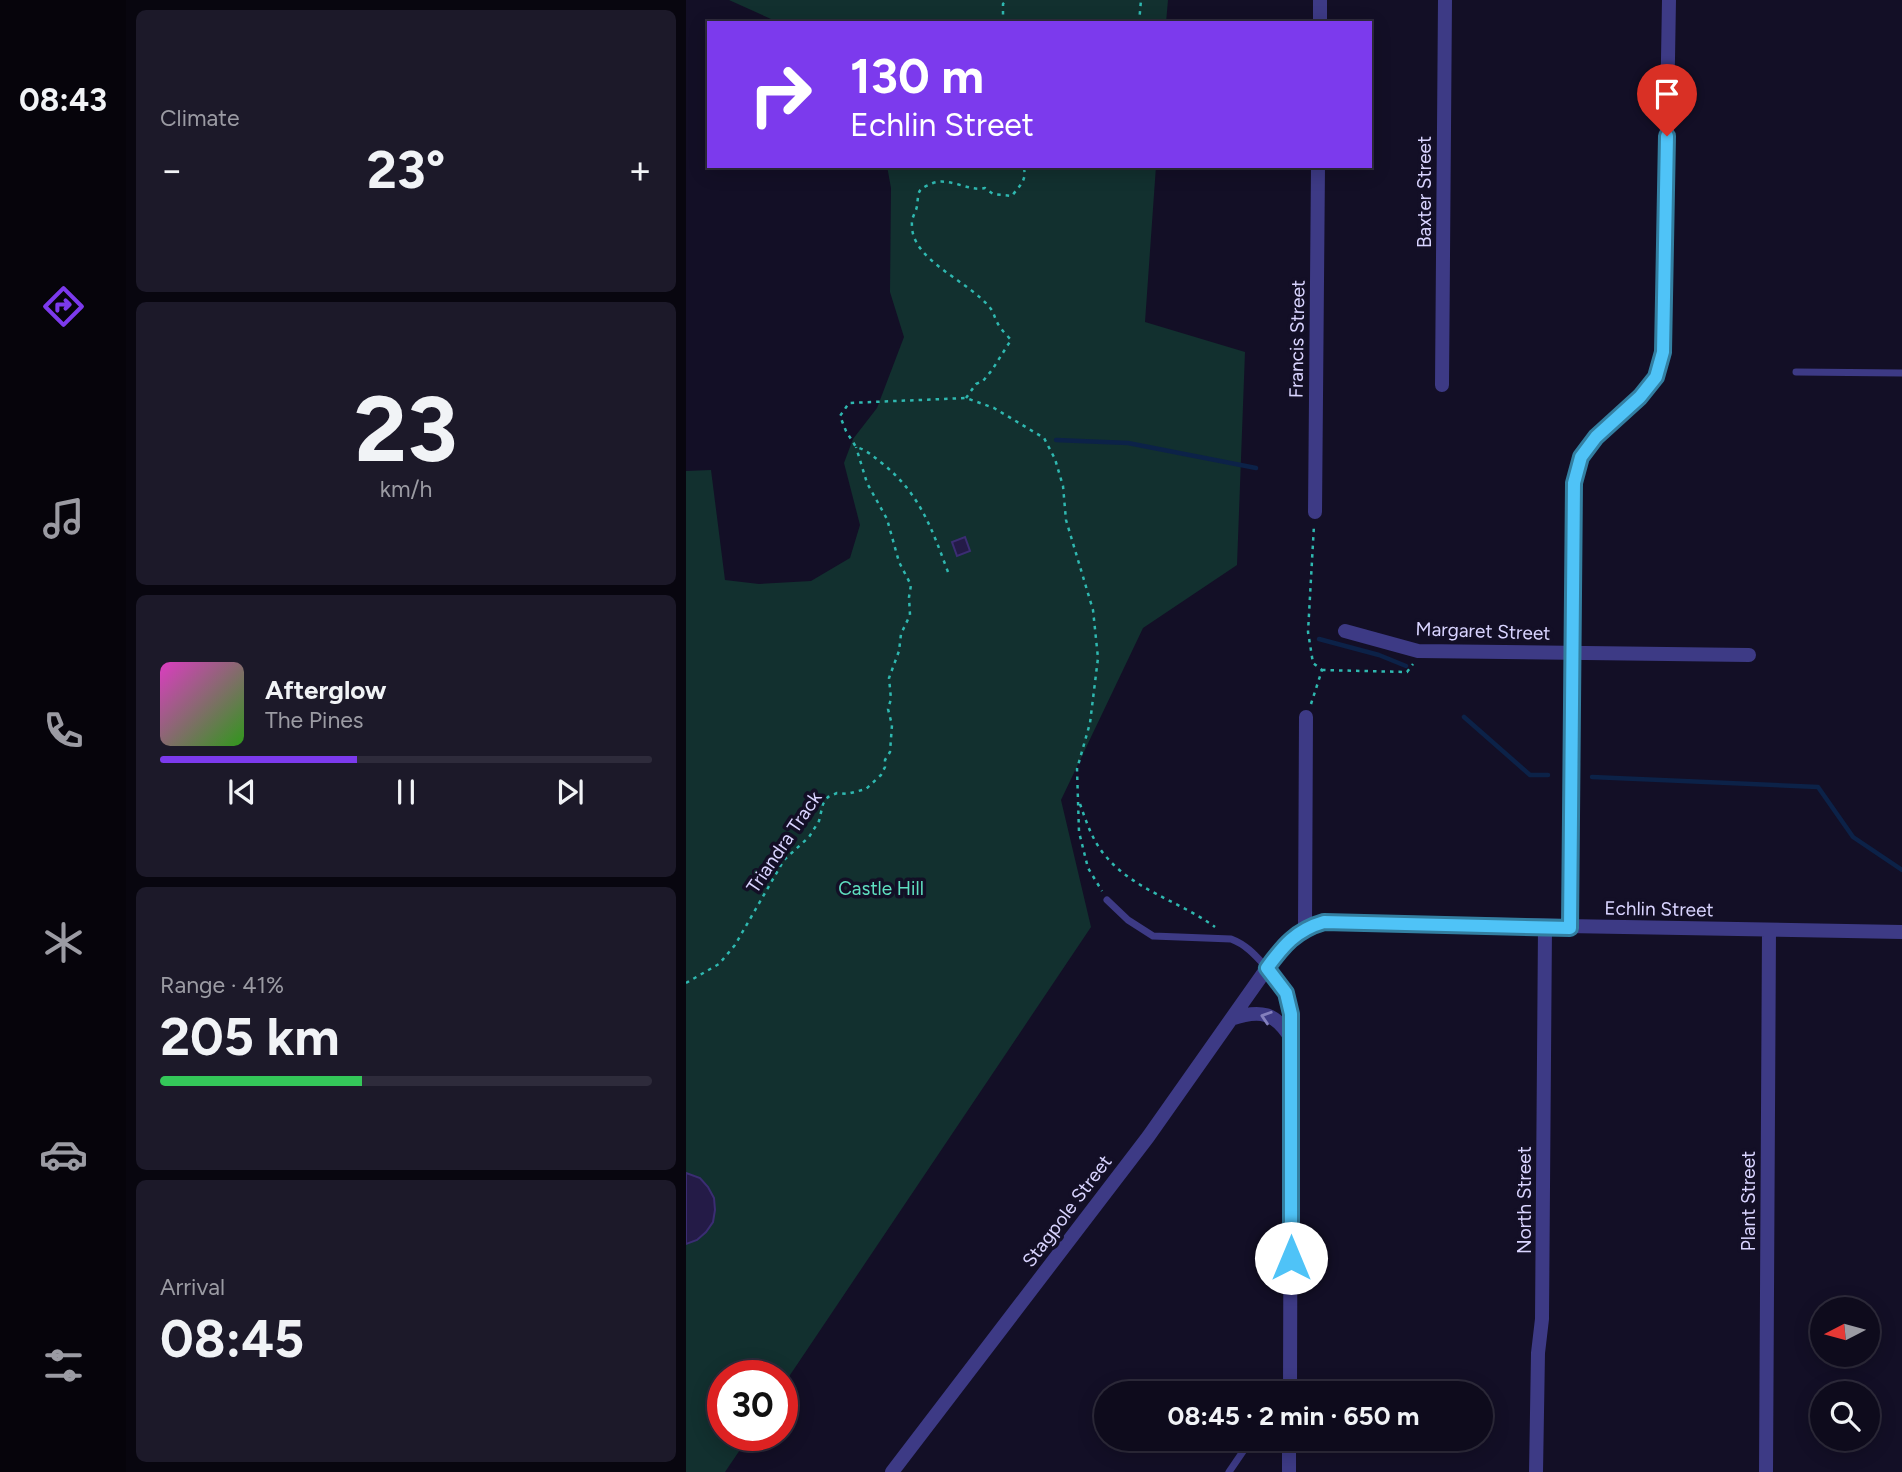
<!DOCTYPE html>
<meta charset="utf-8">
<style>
:root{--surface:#0e0b1c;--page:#1c1929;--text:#f1f3f6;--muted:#9b9ba3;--line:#2e2b3b;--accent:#7c3aed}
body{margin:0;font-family:Figtree,sans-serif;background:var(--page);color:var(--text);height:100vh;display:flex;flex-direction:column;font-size:26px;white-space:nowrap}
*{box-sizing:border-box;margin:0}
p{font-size:23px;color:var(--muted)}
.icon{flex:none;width:38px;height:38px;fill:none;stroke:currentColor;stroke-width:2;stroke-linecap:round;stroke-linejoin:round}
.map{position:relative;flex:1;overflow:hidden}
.side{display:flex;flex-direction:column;gap:10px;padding:10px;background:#08060f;width:560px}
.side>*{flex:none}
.banner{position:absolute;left:21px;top:21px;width:665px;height:147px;border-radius:0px;box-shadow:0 4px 18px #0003,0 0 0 2px var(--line);background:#7c3aed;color:#fff;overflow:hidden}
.needle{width:46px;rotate:264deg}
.fabs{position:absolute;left:1124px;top:1297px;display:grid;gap:14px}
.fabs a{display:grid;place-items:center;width:70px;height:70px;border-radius:50%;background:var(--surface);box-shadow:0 4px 18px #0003,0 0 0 2px var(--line);font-size:35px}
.speed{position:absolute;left:21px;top:1360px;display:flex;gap:14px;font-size:35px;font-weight:700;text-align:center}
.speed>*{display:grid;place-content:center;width:91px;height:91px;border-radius:50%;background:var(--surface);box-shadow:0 4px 18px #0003,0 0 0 2px var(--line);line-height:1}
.speed .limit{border:10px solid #d22;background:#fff;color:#111}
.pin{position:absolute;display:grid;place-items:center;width:60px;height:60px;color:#fff;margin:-72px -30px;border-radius:50% 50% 50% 0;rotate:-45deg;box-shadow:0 0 7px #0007}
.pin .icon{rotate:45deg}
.me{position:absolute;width:77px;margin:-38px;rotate:0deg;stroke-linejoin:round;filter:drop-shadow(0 0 5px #0008)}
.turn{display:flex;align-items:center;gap:24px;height:147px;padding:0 28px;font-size:32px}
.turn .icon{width:91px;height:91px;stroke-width:2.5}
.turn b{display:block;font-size:49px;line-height:60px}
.big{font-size:52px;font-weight:700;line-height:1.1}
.side .tile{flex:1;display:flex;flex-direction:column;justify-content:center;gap:10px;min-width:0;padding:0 24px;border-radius:10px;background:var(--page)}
.side .dial{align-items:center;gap:0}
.dial b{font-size:91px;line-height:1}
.song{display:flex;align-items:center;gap:21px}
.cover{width:84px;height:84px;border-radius:10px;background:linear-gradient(135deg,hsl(310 70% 55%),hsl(110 70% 35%))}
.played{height:7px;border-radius:4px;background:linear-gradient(90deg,var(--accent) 40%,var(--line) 40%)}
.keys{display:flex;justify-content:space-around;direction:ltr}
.heat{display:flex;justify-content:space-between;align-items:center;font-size:38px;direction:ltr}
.charge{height:10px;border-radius:5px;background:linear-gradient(90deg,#34c759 41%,var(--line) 0)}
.trip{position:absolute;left:408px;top:1381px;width:399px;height:70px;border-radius:35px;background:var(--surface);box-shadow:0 4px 18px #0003,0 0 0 2px var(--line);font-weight:700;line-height:70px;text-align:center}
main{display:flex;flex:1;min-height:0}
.tabs{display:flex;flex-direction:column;width:126px;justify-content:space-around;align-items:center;background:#06040b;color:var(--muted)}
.tabs .icon{width:49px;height:49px}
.tabs .current{color:var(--accent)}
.tabs b{font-size:32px;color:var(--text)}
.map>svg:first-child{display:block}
.green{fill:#12302f}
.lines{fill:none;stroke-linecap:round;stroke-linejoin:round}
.stream{stroke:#0c2248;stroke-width:4.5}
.building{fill:#241b47;stroke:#3b2d73;stroke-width:2}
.path{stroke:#2fb8b0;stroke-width:2.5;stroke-dasharray:3.5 5;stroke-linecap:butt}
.lane{stroke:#3d3a85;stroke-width:7}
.street{stroke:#3d3a85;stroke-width:14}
.oneway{stroke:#837fbc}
.route-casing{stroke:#337fa1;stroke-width:18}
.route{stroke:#4fc3f7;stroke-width:12}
.labels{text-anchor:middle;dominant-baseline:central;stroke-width:7;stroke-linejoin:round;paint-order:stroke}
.street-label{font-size:19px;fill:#d9d4ff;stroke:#130f26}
.park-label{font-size:19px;fill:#5fe0c0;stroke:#130f26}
</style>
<main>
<nav class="tabs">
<b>08:43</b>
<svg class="icon current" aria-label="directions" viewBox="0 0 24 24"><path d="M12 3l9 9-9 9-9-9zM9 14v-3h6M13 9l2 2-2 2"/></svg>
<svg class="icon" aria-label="music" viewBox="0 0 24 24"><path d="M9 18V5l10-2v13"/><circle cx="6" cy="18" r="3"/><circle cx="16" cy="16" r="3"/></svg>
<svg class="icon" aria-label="phone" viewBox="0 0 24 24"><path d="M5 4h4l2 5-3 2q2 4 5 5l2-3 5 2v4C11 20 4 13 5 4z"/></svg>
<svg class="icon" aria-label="climate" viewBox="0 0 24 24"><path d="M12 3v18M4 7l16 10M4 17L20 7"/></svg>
<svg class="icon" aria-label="car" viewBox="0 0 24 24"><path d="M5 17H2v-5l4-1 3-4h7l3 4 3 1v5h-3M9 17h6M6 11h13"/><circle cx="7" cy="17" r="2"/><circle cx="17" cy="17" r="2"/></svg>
<svg class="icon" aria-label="filters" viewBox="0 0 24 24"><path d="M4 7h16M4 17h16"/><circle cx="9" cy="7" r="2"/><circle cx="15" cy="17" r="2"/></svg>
</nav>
<section class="side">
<div class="tile"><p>Climate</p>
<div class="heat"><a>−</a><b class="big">23°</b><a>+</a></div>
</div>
<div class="tile dial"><b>23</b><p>km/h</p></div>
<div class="tile">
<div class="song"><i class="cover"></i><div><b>Afterglow</b><p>The Pines</p></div></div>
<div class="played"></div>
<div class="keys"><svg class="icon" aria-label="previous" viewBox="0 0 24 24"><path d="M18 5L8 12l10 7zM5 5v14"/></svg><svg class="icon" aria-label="pause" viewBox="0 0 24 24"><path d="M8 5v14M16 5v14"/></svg><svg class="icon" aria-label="next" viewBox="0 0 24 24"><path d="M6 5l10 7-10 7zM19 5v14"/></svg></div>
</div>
<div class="tile"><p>Range · 41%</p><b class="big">205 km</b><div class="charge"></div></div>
<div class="tile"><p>Arrival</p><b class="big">08:45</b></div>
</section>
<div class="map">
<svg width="1216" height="1472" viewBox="0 0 1216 1472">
<rect width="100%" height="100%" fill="#130f26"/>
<path class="green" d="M 43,0 L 482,0 L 480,23 L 94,23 Z
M 201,166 L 470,166 L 459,322 L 559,352 L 551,565 L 457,628 L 375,800 L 405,927 L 96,1387 L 96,1376 L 37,1376 L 37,1435 L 64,1435 L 39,1472 L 0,1472 L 0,471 L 25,470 L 39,580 L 73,584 L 125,581 L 164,558 L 174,525 L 158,463 L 167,439 L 191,408 L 218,337 L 204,292 L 205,188 Z"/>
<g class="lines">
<path class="stream" d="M 370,440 L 442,443 L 570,468
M 633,639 L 693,655 L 720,666
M 778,717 L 844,775 L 862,775
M 906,777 L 1132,787 L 1167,837 L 1216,870"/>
</g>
<path class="building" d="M 279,537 L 284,551 L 271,556 L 266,542 Z
M 0,1173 L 14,1178 L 22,1187 L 28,1198 L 29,1210 L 27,1222 L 20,1232 L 11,1240 L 0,1244 Z"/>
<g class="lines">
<path class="path" d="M 317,23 L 317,4 L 321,0
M 453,23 L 455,0
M 280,398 L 290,384 L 297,381 L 306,370 L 325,340 C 321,335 315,330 312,324 C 309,319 308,313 305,309 C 285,282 226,261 226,226 C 225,217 230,213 231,206 C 233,191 230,190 247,183 C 264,177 283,192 299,188 L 307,194 L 326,196 C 332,187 341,181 338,169 L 347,166
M 262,572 C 246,529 234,494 197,464 C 188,457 181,450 170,447 L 160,431 L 154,416 L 163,403 L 280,398 L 308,408 L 358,438 L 369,459 L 377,486 L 380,520 L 407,610 L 412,658 L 404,723 L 391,769 L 393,832 L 402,868 L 416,891
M 636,670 L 721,672 L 727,664
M 625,704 L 636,670 L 627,663 L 622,632 L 628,525
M 394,804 C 400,821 406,839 417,853 C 446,890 492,900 529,927
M 0,983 L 33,964 L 49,945 L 98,860 L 123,837 L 133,821 L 137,804 L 142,797 L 151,793 L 161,794 L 180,789 L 195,775 L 199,767 L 199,760 L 204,752 L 206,725 L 202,709 L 205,699 L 203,678 L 213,651 L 215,634 L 224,615 L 223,597 L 225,585 L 213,562 L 201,519 L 181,483 L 170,447"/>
<path class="lane" d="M 1110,372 L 1216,373
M 421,900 L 442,920 L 467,936 L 545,939 C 561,945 570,956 581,968
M 543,1472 L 560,1447"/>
<path class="street" d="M 634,23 L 634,0
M 756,385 L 759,0
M 629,512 L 632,166
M 659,631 L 732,651 L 1063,655
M 884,927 L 888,483 L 895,457 L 910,437 L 954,397 L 970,377 L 977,352 L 983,0
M 619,928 L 620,717
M 581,968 L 600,993 L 605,1014 L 604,1393
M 545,1019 C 574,1009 590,1012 606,1040
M 206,1472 L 462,1137 L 598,944 C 615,928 631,922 655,922 L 1216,932
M 603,1472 L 603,1438
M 850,1472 L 852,1353 L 856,1319 L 859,927
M 1080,1472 L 1083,930"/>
</g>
<defs><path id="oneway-chevron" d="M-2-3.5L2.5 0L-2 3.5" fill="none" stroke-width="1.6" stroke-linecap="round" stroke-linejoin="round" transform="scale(1.75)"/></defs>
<use class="oneway" href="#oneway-chevron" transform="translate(580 1017) rotate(-162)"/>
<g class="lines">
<defs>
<path id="route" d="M 605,1258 L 605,1014 L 600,993 L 581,968 C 597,946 610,930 638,922 L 884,928 L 888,483 L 895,457 L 910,437 L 954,397 L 970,377 L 977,352 L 981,136"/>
</defs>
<use href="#route" class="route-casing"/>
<use href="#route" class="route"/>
</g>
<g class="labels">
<g class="street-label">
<text transform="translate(738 192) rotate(-90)">Baxter Street</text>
<text transform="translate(611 339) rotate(-89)">Francis Street</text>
<text transform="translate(797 631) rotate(2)">Margaret Street</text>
<text transform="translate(98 842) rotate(-56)">Triandra Track</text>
<text transform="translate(973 909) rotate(1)">Echlin Street</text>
<text transform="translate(838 1200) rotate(-90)">North Street</text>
<text transform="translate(1062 1201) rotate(-90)">Plant Street</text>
<text transform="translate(381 1211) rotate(-53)">Stagpole Street</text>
</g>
<g class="park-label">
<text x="195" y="888">Castle Hill</text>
</g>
</g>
</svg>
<div class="fabs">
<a><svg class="needle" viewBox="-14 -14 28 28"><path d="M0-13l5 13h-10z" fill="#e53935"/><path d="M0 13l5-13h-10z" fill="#9b9ba3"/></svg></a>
<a><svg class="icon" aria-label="search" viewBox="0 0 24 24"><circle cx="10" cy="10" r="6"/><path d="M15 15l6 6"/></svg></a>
</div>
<div class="speed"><div class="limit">30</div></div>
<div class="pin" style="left:981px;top:136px;background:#d93025"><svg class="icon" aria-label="arrive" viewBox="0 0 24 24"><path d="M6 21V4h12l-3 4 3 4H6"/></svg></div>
<svg class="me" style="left:605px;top:1258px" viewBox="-20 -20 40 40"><circle r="19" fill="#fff"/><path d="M0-13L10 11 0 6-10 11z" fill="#4fc3f7"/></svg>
<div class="trip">08:45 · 2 min · 650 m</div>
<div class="banner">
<div class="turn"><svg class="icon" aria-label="right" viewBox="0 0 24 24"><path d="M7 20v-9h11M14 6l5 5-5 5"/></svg><div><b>130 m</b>Echlin Street</div></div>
</div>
</div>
</main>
